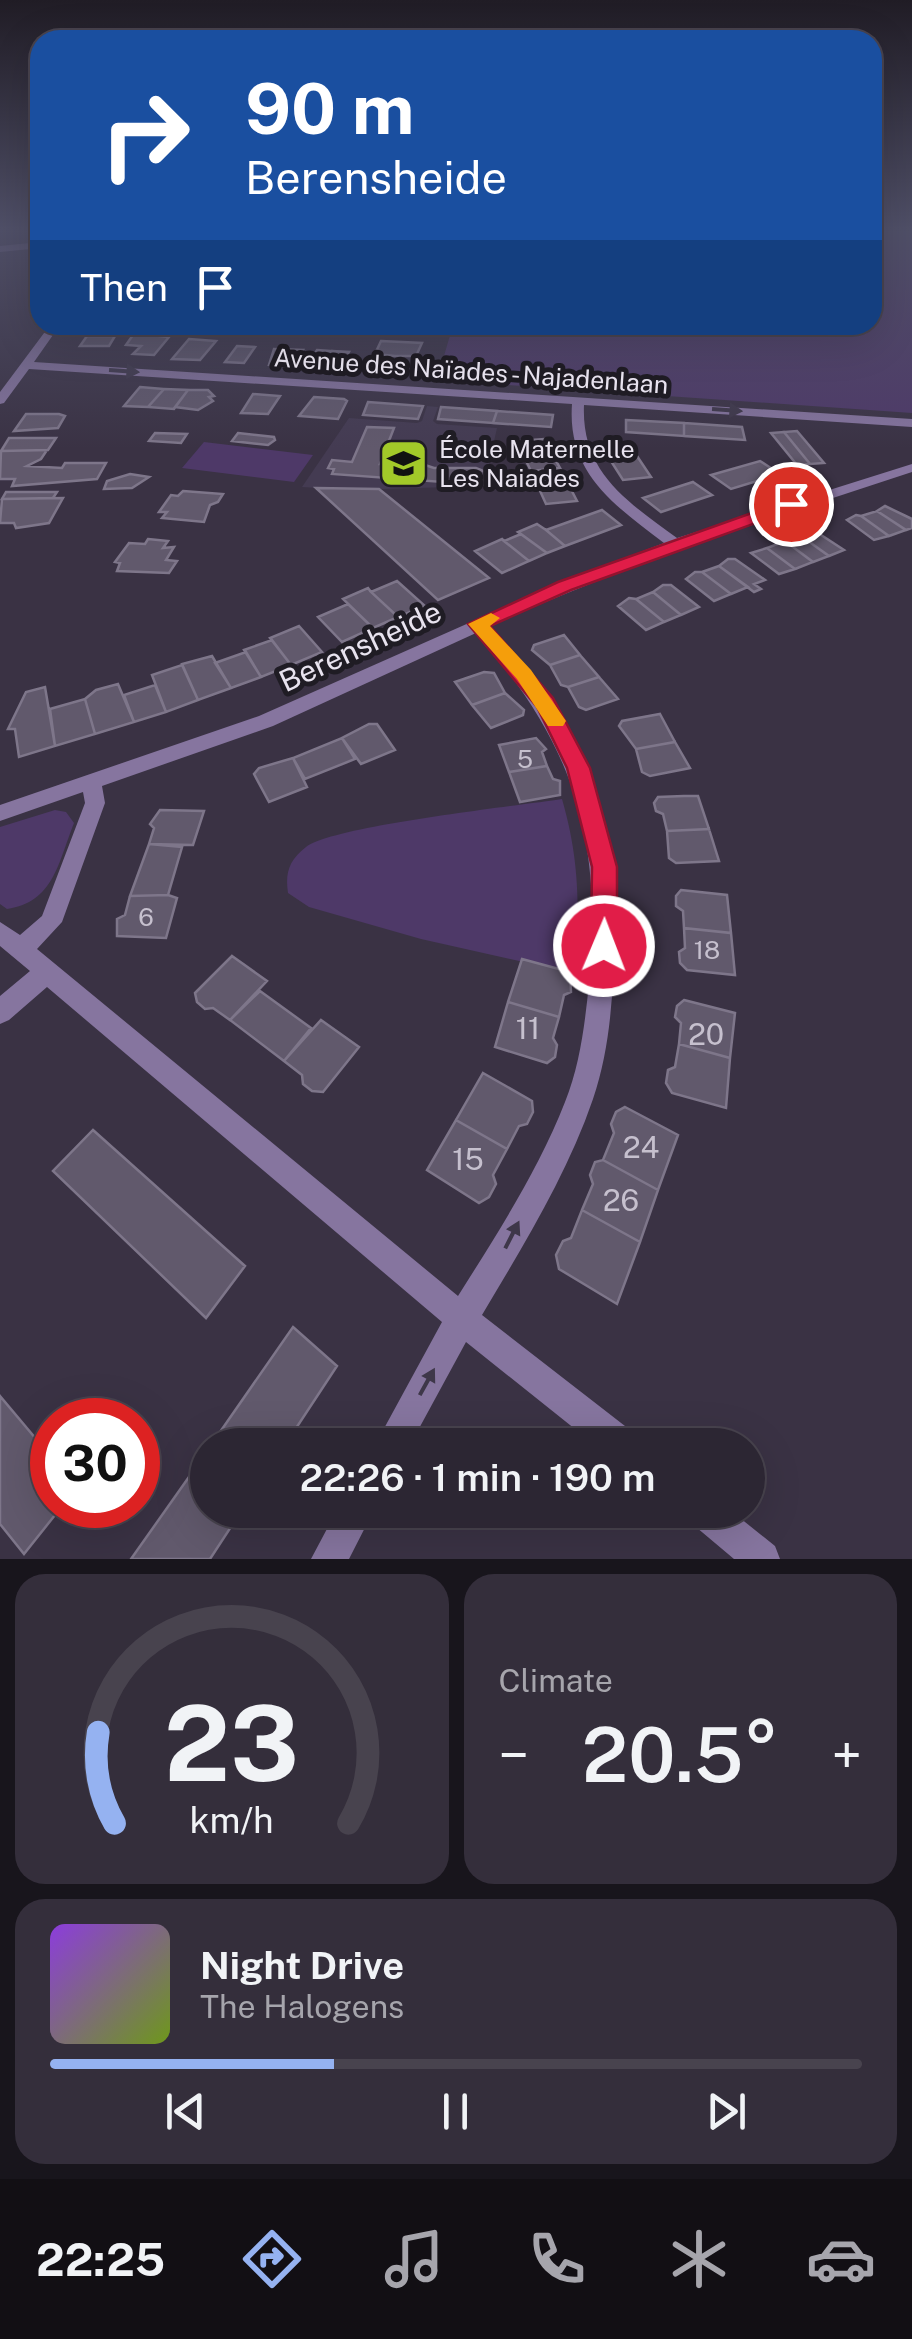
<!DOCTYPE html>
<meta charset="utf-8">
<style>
:root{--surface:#2c2633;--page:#342e3b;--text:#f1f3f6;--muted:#a6a5ac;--line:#48434e;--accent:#95b2f1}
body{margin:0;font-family:"Public Sans",sans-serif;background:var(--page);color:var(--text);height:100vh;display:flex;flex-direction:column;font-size:38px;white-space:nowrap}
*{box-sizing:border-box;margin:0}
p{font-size:32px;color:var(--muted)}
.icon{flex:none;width:55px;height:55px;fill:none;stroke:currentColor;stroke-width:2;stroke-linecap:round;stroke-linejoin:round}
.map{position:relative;height:1559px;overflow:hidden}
.details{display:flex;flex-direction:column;gap:15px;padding:15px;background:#18151c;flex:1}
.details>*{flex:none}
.top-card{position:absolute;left:30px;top:30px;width:852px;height:305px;border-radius:30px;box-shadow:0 10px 40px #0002,0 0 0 2px var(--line);background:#1a4fa0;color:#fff;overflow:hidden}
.speed{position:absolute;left:30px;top:1398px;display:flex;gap:20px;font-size:50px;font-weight:700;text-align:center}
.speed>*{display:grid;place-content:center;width:130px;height:130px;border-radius:50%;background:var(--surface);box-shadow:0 10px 40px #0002,0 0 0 2px var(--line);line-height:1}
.speed .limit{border:15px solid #d22;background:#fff;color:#111}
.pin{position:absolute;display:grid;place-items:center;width:85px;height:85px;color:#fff;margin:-42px;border:5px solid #fff;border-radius:50%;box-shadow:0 2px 10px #0007}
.me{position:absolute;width:110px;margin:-55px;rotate:1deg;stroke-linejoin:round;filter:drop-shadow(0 0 8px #0008)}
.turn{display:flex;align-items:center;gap:35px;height:210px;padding:0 50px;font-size:45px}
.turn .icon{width:130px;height:130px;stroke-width:2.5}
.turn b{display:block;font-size:70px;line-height:85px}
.then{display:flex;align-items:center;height:95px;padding:0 50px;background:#0003;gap:20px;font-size:38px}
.big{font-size:75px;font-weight:600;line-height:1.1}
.details .card{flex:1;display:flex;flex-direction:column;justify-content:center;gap:15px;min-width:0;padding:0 35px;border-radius:30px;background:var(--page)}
.details .dial{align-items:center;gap:0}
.dial svg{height:260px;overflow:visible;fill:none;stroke:var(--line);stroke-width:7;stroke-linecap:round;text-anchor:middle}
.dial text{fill:var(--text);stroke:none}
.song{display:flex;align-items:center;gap:30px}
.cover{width:120px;height:120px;border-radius:15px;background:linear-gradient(135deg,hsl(270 70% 55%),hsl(80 70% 35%))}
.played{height:10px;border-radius:5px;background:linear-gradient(90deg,var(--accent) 35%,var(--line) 35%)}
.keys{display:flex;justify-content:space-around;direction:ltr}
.heat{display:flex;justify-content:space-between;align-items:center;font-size:55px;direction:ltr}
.details .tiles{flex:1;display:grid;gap:15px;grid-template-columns:1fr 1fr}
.card:last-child{grid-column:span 2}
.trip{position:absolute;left:190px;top:1428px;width:575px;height:100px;border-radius:50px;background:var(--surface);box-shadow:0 10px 40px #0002,0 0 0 2px var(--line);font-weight:600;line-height:100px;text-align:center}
.tab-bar{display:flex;height:160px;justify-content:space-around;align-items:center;background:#120f14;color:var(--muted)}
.tab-bar .icon{width:70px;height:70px}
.tab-bar .on{color:var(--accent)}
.tab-bar b{font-size:45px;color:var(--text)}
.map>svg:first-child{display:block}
.built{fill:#443b52}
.green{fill:#4e3968}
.building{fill:#61596c;stroke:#7e768a;stroke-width:2.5}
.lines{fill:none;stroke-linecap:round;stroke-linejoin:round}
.minor{fill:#86759f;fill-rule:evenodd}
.oneway{fill:#3e3749}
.route{fill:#e11d48;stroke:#92132f;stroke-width:2.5}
.slow{fill:#f59e0b}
.labels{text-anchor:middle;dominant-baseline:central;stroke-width:10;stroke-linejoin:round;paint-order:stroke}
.far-street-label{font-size:25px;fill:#e8e3ef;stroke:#1f1c24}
.far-poi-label{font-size:25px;fill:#e8e3ef;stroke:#1f1c24;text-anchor:start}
.number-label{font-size:25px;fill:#c6c0ce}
.street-label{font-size:30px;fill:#e8e3ef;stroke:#1f1c24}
.near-number-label{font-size:30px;fill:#c6c0ce}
</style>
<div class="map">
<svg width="912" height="1559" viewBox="0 0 912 1559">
<rect width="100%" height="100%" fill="#3a3244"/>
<path class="built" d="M 427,406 L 438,407 L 433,421 L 437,424 L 497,428 L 484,486 L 349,490 L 302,487 L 349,418 L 417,423 L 422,421 Z"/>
<path class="green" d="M 873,231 L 912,231 L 912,413 L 437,380 L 453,325 L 872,325 Z
M 204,442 L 313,455 L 294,482 L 182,468 Z
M 562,799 C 581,865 578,907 577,974 L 421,939 L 309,907 L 288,893 C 285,873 289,860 306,847 C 333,826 517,806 562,799 Z
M 55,810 L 66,812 L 74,823 C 58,863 54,902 7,909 L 0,904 L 0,827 Z"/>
<path class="building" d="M 181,325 L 225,325 L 226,326 L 223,331 L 175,331 Z
M 133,335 L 151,335 L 169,337 L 154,355 L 133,354 L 141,346 L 126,345 Z
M 87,336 L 115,336 L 109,346 L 80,346 Z
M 189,339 L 216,341 L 200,360 L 172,359 Z
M 381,341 L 422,343 L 416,356 L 395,356 L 375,354 Z
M 237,346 L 255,347 L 244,363 L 225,362 Z
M 274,349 L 303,350 L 293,367 L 269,365 Z
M 317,350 L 332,351 L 322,370 L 305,369 Z
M 332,351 L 349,352 L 339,371 L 322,370 Z
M 140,387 L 164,389 L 148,407 L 124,406 Z
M 164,389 L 188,390 L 174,409 L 148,407 Z
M 188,390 L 208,390 L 214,396 L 209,397 L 213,401 L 198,410 L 175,407 Z
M 253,394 L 280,396 L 268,414 L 241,413 Z
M 314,397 L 344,399 L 347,401 L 338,419 L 299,416 Z
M 368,402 L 423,406 L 418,419 L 363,415 Z
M 441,407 L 497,411 L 493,423 L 438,419 Z
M 497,411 L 553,415 L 551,427 L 493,423 Z
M 26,414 L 59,414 L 65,416 L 58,428 L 14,431 Z
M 626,420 L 684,423 L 684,436 L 626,432 Z
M 684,423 L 742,427 L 745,440 L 684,436 Z
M 367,427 L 394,428 L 380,464 L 408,464 L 410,460 L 434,468 L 476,468 L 486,472 L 484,485 L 332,474 L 334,469 L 328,468 L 332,460 L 352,462 Z
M 797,431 L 824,463 L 810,464 L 784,432 Z
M 784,432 L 810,464 L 797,465 L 771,433 Z
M 155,433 L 187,434 L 181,443 L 149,441 Z
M 238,433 L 274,437 L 275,440 L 268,445 L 232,441 Z
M 9,438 L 56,438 L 48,450 L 1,451 Z
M 544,439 L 560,468 L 531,471 L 516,441 Z
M 629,444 L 651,477 L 623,480 L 602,447 Z
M 47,450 L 41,459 L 27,466 L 62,468 L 65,463 L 106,463 L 97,479 L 12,486 L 15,479 L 0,479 L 1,451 Z
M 760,461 L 780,474 L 731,489 L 711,475 Z
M 560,468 L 577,501 L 546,504 L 531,471 Z
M 130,474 L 149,477 L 132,488 L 104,489 L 107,481 Z
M 693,482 L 712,495 L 661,512 L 643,498 Z
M 316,488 L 379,489 L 489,578 L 438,600 Z
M 183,491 L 223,494 L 218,502 L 210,505 L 204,522 L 162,518 L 167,512 L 159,512 L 171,495 L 178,496 Z
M 6,492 L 57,492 L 53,498 L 2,499 Z
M 63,498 L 49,523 L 16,528 L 14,523 L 0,523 L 2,499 Z
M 885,506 L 912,519 L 912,528 L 906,530 L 877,511 Z
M 602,510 L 621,525 L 565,546 L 546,530 Z
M 877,511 L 906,530 L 889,536 L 861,516 Z
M 856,515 L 861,516 L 889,536 L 874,540 L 847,520 Z
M 537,524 L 546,530 L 565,546 L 547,553 L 518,532 Z
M 815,531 L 844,550 L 829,556 L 801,536 L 800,533 Z
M 521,534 L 547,553 L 529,561 L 504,541 Z
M 801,536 L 829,556 L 813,562 L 785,541 Z
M 148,539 L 168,541 L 163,548 L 174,547 L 166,560 L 177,561 L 169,573 L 117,571 L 120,563 L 115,562 L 129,543 L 145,544 Z
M 502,539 L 504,541 L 529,561 L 502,573 L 475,551 Z
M 785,541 L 813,562 L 795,569 L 767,548 Z
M 767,548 L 795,569 L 779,574 L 751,553 Z
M 728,559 L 735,559 L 765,580 L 754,584 L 761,589 L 754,592 L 719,566 Z
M 719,566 L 748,587 L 731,594 L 702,572 Z
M 695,572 L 702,572 L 731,594 L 714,601 L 686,579 Z
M 397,581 L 425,606 L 398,617 L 371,592 Z
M 663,585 L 671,585 L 699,607 L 681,615 L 653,592 Z
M 368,588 L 371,592 L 398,617 L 373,628 L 343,599 Z
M 653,592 L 681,615 L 664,622 L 636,599 Z
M 629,598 L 636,599 L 664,622 L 646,630 L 618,606 Z
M 348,604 L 373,628 L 342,642 L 318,617 Z
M 299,626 L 322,652 L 291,665 L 270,638 Z
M 564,635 L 580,655 L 550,665 L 532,650 L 534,645 Z
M 272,640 L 291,665 L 261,677 L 244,650 Z
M 246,652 L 261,677 L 231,688 L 215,663 Z
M 580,655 L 599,677 L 568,687 L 561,685 L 550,665 Z
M 212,656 L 231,688 L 198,700 L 182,664 Z
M 182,665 L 198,700 L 166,712 L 152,675 Z
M 484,672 L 494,673 L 505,693 L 472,705 L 455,682 Z
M 599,677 L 618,699 L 586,710 L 579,707 L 568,687 Z
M 118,684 L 134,722 L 95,734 L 85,699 L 96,690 Z
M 155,685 L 166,712 L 134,722 L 124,695 Z
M 45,687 L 55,746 L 19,757 L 15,729 L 8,729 L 26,692 Z
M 505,693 L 524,710 L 523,715 L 491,728 L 472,705 Z
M 85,699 L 95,734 L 55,746 L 50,709 Z
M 660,714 L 675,742 L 636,749 L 619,726 L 622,721 Z
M 369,724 L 377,724 L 395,750 L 361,764 L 342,738 Z
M 342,738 L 355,759 L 305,779 L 293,758 Z
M 536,738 L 546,749 L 542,752 L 547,766 L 509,772 L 499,745 Z
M 675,742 L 690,768 L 650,776 L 642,772 L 636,749 Z
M 293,758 L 307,787 L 269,802 L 254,774 L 259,768 Z
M 547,766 L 553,779 L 560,781 L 560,795 L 520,802 L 509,772 Z
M 684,796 L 698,796 L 709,829 L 667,831 L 663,814 L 656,811 L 654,803 L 658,797 Z
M 160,810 L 204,811 L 193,845 L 149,844 L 154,828 L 150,824 Z
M 709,829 L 719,861 L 676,863 L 669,858 L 667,831 Z
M 149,844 L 182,847 L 168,895 L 130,896 Z
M 681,890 L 727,895 L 731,933 L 684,928 L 683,911 L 676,906 L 676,896 Z
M 168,895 L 177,898 L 166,938 L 117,936 L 117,919 L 125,915 L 130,896 Z
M 684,928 L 731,933 L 735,975 L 687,970 L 680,963 L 679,952 L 685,948 Z
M 232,956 L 267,981 L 230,1020 L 213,1008 L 205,1009 L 197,1002 L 195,993 Z
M 522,959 L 570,972 L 571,992 L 564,995 L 559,1017 L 508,1002 Z
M 260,991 L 311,1028 L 284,1061 L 230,1020 Z
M 684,1000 L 735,1013 L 730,1058 L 679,1044 L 681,1023 L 675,1017 L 677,1006 Z
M 508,1002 L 559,1017 L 553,1038 L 557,1045 L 555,1057 L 547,1063 L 495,1047 Z
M 321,1020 L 359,1047 L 323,1092 L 312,1091 L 303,1084 L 302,1075 L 284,1061 Z
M 679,1044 L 730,1058 L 726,1108 L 672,1093 L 666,1083 L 668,1070 L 675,1067 Z
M 483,1073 L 532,1101 L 533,1112 L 527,1124 L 519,1126 L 507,1149 L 456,1120 Z
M 625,1107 L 678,1135 L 658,1190 L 603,1160 L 614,1133 L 611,1124 L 616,1112 Z
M 456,1120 L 507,1149 L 493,1175 L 496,1184 L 489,1197 L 479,1203 L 427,1170 Z
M 93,1130 L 245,1266 L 206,1318 L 53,1171 Z
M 603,1160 L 658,1190 L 640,1242 L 582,1210 L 593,1184 L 590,1175 L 595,1162 Z
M 582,1210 L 640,1242 L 617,1304 L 559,1269 L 556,1255 L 563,1241 L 571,1238 Z
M 293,1327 L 337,1366 L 285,1445 L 211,1445 Z
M 0,1396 L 52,1458 L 52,1505 L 63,1505 L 24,1554 L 0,1524 Z
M 208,1450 L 208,1510 L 242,1510 L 210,1559 L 131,1559 Z"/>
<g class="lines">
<path class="minor" d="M 40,242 L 40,248 L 0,252 L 0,246 Z
M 50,325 L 60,325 L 34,362 L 912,419 L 912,427 L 584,405 C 581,473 628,502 677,538 L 912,464 L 912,472 C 769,519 627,564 490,626 C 588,735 624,833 613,979 C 611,1020 606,1061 593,1099 C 567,1175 523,1246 482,1315 L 634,1433 L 639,1445 L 595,1445 L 466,1342 L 410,1445 L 375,1445 L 442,1322 L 47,987 L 9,1020 L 0,1024 L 0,996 L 30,971 L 0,946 L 0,922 L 20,935 L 42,916 L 85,803 L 83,792 L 0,821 L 0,805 L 259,716 L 559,583 L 664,543 C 614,505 567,473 572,404 L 29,369 L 4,403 L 0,404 L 0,392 ZM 476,633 C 573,743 603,836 589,983 C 585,1023 580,1065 565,1102 C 538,1171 497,1234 458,1296 L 37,949 L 62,922 L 105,803 L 102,786 L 273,726 Z
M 337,1510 L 374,1510 L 349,1559 L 311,1559 Z
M 684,1510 L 730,1510 L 775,1546 L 780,1559 L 734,1559 L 690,1522 Z"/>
</g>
<defs><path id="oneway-solid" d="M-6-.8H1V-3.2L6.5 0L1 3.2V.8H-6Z" transform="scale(2.5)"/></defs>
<g class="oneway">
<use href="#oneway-solid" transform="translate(124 371) rotate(4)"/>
<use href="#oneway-solid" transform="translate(727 410) rotate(4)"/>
<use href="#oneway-solid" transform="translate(512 1235) rotate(-63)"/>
<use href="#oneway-solid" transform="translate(427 1382) rotate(-61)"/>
</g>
<linearGradient id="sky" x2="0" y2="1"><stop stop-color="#201c25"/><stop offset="0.51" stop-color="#4f4f67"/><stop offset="1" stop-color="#4f4f67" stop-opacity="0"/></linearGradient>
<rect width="912" height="449" fill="url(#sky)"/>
<path class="route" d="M 791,499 L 799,504 L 797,508 L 571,590 L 490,626 L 553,698 L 590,768 L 617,867 L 617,946 L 613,955 L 604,958 L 595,955 L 591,946 L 592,867 L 567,768 L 537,707 L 468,624 L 558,582 Z"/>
<path class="slow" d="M 491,613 L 500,618 L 490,626 L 531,670 L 566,721 L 563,726 L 548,726 L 517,679 L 468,624 Z"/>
<defs>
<symbol id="school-square" viewBox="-11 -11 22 22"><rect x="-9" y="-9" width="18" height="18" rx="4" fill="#a2c929" stroke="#1f1c24"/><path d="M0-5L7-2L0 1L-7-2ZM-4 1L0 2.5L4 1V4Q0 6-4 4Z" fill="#111"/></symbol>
</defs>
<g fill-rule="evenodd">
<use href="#school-square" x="376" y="436" width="55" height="55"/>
</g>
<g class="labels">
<g class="far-street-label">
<text transform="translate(471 371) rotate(4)">Avenue des Naïades - Najadenlaan</text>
</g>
<g class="far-poi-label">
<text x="439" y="449">École Maternelle<tspan x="439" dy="29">Les Naiades</tspan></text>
</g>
<g class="number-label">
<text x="525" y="759">5</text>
<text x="146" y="917">6</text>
<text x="707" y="950">18</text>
</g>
<g class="street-label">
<text transform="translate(360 646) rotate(-25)">Berensheide</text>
</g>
<g class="near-number-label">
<text x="528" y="1028">11</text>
<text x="706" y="1034">20</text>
<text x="641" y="1147">24</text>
<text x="468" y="1159">15</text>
<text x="621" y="1200">26</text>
</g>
</g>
</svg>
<div class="speed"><div class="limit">30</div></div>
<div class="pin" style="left:791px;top:504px;background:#d93025"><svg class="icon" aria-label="arrive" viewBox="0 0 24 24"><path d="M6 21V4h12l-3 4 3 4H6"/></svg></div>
<svg class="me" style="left:604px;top:946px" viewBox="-20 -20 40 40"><circle r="17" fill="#e11d48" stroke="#fff" stroke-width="3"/><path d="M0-11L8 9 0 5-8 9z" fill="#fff"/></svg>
<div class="trip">22:26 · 1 min · 190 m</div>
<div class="top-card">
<div class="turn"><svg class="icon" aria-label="right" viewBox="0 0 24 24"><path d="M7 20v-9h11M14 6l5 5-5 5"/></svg><div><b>90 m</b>Berensheide</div></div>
<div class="then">Then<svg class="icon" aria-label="arrive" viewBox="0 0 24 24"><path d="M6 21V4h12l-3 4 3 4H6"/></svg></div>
</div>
</div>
<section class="details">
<div class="tiles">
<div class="card dial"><svg viewBox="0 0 100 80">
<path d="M14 69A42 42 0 1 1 86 69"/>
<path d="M14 69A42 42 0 0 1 9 41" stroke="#95b2f1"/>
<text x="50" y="56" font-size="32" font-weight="700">23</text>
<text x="50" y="72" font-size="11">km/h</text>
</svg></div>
<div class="card"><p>Climate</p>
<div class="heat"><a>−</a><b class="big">20.5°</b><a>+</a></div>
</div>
<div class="card">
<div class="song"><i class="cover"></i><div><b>Night Drive</b><p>The Halogens</p></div></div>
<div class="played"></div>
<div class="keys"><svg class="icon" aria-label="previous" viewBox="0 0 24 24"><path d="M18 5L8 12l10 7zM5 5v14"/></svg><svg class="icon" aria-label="pause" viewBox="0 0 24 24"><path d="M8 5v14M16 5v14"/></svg><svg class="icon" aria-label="next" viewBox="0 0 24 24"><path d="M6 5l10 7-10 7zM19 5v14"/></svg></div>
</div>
</div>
</section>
<nav class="tab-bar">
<b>22:25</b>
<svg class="icon on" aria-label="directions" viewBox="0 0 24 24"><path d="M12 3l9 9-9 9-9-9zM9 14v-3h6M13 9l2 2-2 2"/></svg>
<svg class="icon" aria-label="music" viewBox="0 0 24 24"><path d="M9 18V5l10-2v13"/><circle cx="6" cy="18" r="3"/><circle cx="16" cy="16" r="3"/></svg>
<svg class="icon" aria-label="phone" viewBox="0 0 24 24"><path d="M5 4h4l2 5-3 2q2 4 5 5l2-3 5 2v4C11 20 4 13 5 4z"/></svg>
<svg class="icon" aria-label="climate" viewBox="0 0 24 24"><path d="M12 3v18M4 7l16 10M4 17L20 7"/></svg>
<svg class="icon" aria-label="car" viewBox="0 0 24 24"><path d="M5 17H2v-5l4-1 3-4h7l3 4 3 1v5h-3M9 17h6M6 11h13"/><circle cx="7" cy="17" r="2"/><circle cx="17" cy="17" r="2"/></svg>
</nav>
